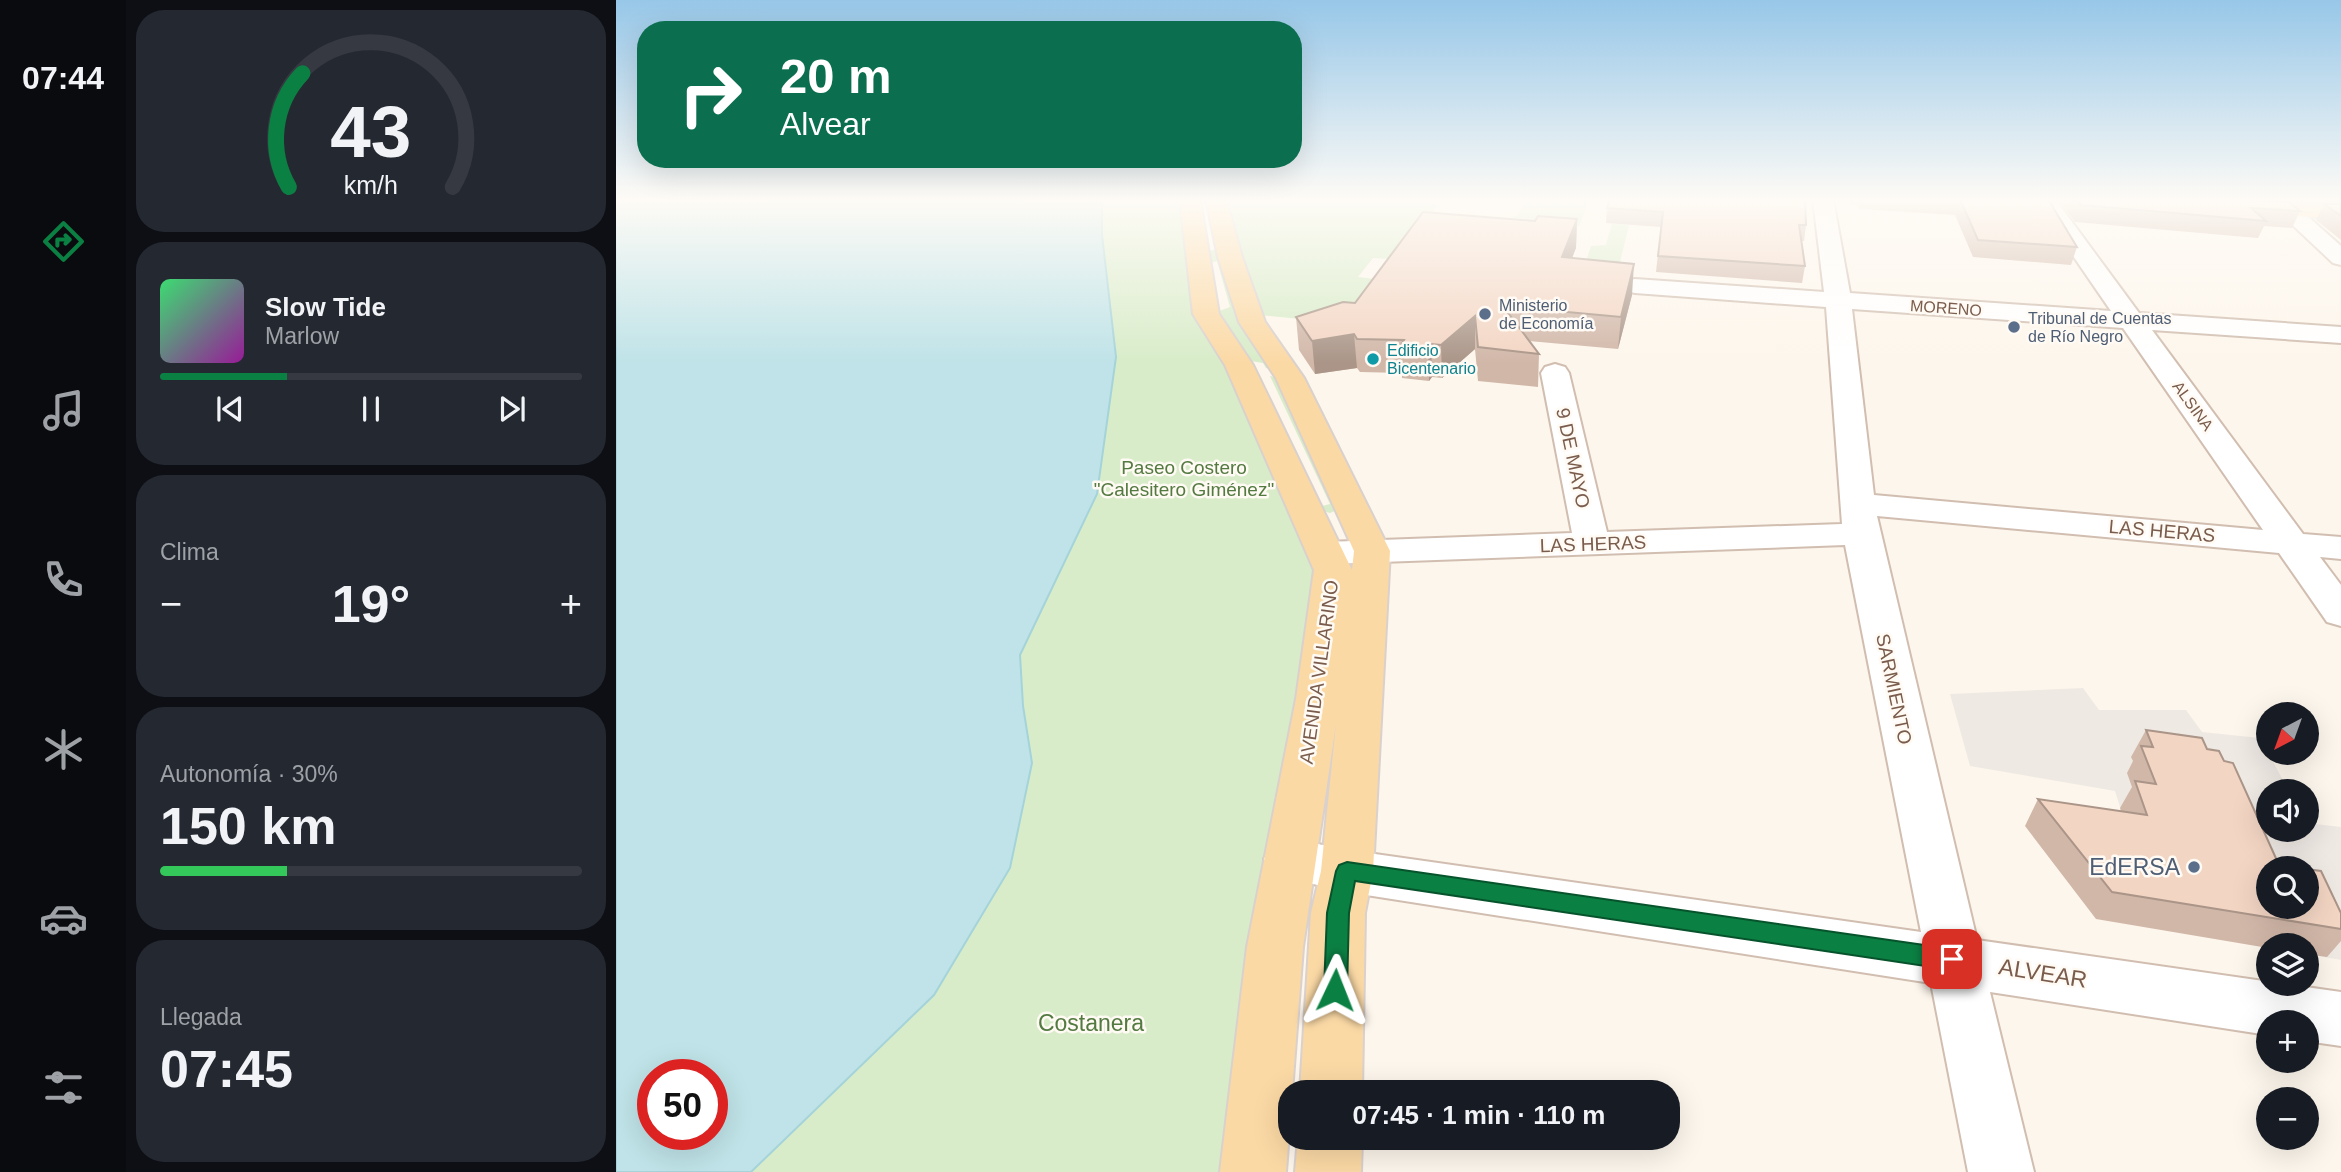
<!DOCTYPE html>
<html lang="es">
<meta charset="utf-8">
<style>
:root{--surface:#171b24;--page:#242831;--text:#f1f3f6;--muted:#9ea1a6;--line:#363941;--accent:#0b8043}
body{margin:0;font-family:Arial,sans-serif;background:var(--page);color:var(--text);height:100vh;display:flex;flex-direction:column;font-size:26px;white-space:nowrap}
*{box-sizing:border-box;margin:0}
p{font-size:23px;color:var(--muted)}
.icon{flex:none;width:38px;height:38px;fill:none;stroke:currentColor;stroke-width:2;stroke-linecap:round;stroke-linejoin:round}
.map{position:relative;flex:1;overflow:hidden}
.panel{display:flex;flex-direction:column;gap:10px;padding:10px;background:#0d0f14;width:490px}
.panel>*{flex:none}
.top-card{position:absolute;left:21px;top:21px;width:665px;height:147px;border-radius:28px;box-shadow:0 7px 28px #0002;background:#0b6e4f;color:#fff;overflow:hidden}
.needle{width:46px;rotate:221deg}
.buttons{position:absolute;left:1640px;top:702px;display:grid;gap:14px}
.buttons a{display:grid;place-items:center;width:63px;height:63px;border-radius:50%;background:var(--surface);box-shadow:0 7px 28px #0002;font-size:35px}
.speed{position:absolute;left:21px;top:1059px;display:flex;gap:14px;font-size:35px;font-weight:700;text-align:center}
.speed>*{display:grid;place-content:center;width:91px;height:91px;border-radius:50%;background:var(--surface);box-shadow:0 7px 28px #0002;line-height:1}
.speed .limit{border:10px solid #d22;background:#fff;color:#111}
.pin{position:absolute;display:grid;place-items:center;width:60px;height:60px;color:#fff;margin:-30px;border-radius:14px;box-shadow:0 4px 10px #0006}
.me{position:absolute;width:77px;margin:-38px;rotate:2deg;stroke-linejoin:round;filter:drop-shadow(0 0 5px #0008)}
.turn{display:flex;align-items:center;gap:24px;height:147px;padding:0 28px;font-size:32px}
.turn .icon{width:91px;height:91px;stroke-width:2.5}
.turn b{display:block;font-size:49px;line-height:60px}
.big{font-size:52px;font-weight:600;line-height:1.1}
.panel .widget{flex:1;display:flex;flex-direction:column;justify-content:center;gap:10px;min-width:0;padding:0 24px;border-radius:28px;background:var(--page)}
.panel .dial{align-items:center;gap:0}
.dial svg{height:182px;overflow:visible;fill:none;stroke:var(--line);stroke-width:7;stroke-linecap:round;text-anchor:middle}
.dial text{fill:var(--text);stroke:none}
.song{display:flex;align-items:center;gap:21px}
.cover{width:84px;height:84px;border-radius:10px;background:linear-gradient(135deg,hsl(140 70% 55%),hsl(300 70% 35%))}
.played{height:7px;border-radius:4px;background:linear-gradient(90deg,var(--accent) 30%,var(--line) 30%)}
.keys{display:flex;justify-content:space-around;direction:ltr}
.heat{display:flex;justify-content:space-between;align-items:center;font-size:38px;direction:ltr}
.charge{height:10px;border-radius:5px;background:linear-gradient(90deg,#34c759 30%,var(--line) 0)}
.trip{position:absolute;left:662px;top:1080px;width:402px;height:70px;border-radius:28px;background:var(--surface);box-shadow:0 7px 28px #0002;font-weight:600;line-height:70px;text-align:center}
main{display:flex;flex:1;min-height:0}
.dock{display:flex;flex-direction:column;width:126px;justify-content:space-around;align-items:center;background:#090b0e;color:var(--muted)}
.dock .icon{width:49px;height:49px}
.dock .selected{color:var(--accent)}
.dock b{font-size:32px;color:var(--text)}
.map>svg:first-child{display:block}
.industrial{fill:#efe9e4;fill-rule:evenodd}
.green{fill:#d8ecc9}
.water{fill:#bfe3e8;stroke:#a5d3da;stroke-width:2;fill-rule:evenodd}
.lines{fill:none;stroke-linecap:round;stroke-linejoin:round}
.minor-casing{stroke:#d1beb0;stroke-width:4}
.major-casing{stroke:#dad1cd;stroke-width:4}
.minor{fill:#fff;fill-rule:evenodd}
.major{fill:#fbd9a5;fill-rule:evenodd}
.wall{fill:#d1b7a8}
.shaded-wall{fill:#aa9588}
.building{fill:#f3d5c3;stroke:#aa9588;stroke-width:2}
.route{fill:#0b8043;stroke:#07532c;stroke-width:2}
.service-dot{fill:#5c6f8a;stroke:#fffaf3;stroke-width:2.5}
.culture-dot{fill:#0f9aa8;stroke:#fffaf3;stroke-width:2.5}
.labels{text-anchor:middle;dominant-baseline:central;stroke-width:5;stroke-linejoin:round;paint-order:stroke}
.far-service-label{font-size:16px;fill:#4e5e75;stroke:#fffaf3;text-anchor:start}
.far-street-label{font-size:16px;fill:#7a5c4d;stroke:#fffaf3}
.far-culture-label{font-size:16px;fill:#0d838f;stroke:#fffaf3;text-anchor:start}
.street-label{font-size:19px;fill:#7a5c4d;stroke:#fffaf3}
.park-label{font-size:19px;fill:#537a41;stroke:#fffaf3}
.near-service-label{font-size:23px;fill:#4e5e75;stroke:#fffaf3;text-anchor:end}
.near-street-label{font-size:23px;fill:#7a5c4d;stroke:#fffaf3}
.near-park-label{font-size:23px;fill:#537a41;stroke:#fffaf3}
</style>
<main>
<nav class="dock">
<b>07:44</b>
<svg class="icon selected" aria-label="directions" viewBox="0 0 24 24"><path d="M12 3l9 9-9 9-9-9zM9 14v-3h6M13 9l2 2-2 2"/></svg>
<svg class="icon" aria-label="music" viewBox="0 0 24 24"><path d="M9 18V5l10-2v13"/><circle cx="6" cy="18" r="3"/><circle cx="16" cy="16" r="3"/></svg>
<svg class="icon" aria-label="phone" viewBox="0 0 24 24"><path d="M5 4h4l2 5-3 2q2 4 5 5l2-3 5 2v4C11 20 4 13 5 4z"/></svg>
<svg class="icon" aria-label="climate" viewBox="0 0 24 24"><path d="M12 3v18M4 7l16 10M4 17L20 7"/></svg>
<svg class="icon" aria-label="car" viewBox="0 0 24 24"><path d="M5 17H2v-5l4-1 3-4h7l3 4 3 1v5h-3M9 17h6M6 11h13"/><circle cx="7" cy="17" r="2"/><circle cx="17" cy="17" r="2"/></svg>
<svg class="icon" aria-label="filters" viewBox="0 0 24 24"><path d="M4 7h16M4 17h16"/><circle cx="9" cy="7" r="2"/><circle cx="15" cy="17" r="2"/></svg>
</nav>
<section class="panel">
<div class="widget dial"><svg viewBox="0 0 100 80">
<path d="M14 69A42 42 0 1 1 86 69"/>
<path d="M14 69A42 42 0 0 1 20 19" stroke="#0b8043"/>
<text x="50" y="56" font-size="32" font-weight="700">43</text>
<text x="50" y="72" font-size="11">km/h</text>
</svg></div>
<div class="widget">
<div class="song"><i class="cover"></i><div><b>Slow Tide</b><p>Marlow</p></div></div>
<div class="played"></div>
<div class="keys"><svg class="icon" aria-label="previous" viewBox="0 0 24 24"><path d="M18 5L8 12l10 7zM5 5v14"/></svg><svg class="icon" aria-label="pause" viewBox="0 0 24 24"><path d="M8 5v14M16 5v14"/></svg><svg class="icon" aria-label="next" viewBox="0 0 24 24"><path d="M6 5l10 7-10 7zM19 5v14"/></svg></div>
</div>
<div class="widget"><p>Clima</p>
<div class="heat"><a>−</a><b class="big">19°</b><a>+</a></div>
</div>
<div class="widget"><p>Autonomía · 30%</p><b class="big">150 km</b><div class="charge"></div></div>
<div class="widget"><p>Llegada</p><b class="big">07:45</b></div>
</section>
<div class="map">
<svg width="1725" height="1172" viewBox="0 0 1725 1172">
<rect width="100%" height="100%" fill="#fdf6ec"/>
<path class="industrial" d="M 1467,688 L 1483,710 L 1570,710 L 1586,732 L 1644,738 L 1673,791 L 1652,791 L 1652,830 L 1690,830 L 1691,823 L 1725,827 L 1725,960 L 1691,954 L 1690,945 L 1652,945 L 1515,842 L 1499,791 L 1354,766 L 1334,694 ZM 1652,868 L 1690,868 L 1690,906 L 1652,906 Z"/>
<path class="green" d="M 490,199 L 567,199 L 609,362 L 700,572 L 608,1172 L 135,1172 L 318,995 L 407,706 L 404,655 L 481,494 L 500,357 L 486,235 L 486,203 Z
M 581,199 L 585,199 L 594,251 L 605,248 L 660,371 L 650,368 L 647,363 L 629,360 L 598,313 L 614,307 L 601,261 L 590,264 Z
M 607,199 L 826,199 L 803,232 L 775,259 L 757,258 L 742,277 L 759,279 L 724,323 L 643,315 Z
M 910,199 L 974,199 L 963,226 L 895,217 L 902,215 Z
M 996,224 L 1013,225 L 1002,270 L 969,264 L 975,246 L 990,245 Z
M 654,376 L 663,378 L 721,510 L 714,513 L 704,510 L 702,507 L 714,504 Z"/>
<path class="water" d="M 0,199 L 490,199 L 486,203 L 486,235 L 500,357 L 481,494 L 404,655 L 407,706 L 416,763 L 394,868 L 318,995 L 135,1172 L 0,1172 ZM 37,1074 L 96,1074 L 96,1134 L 37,1134 Z"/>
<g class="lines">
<defs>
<path id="minor" d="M 1197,199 L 1217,199 L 1234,293 L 1495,311 L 1418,199 L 1439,199 L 1523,313 L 1725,327 L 1725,343 L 1536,330 L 1687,534 L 1725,537 L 1725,559 L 1704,557 L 1725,585 L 1725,626 L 1711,622 L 1663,553 L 1261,516 L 1361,940 L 1725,992 L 1725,1046 L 1690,1041 L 1690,1022 L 1652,1022 L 1652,1035 L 1374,992 L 1418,1172 L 1352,1172 L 1315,983 L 731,892 L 655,874 L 648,859 L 655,844 L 673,838 L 731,850 L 1305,932 L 1229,545 L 710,564 L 697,561 L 692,553 L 697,545 L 710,542 L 956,533 L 925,373 L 929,367 L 939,364 L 949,367 L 953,373 L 991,532 L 1226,524 L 1210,307 L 1019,293 L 1010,291 L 1007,286 L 1010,281 L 1019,279 L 1208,292 ZM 1236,309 L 1507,328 L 1647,530 L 1258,495 Z
M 1649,199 L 1672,199 L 1725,246 L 1725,265 L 1717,263 Z"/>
<path id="major" d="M 564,199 L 584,199 L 603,314 L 637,365 L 736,570 L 738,551 L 660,378 L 623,322 L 602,257 L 590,199 L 610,199 L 626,257 L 649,322 L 688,378 L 774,551 L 757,871 L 749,913 L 746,1092 L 684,1092 L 695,913 L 705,871 L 720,724 L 687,947 L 670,1172 L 604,1172 L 631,947 L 680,699 L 698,570 L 609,365 L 577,314 Z
M 1630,202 L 1725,207 L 1725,219 L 1623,212 L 1619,208 Z
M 682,1138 L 746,1138 L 745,1172 L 679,1172 Z"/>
</defs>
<use href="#minor" class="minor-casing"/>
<use href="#major" class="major-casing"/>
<use href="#minor" class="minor"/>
<use href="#major" class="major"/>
</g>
<path class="wall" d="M 994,199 L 1190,225 L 1188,241 L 1186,241 L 1189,266 L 1186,283 L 1040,272 L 1045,227 L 990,223 L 991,208 Z
M 1233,199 L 1432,199 L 1461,247 L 1455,265 L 1357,257 L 1339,215 L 1243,209 L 1242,205 L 1235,205 Z
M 1442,199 L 1647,199 L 1684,211 L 1676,228 L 1648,226 L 1642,238 L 1459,222 Z
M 1676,199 L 1725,199 L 1725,240 L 1700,220 L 1708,204 L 1679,202 Z
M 961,219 L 960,248 L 956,258 L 1016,295 L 1002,349 L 913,341 L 923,354 L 922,387 L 862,381 L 859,349 L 826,378 L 816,377 L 813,381 L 786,378 L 786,373 L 744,372 L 741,368 L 699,374 L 683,350 L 680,317 L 739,303 Z
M 1530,730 L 1591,749 L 1608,761 L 1663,865 L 1725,913 L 1725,941 L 1711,957 L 1690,954 L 1690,945 L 1652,945 L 1652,948 L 1480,919 L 1409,826 L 1422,799 L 1505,811 L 1504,808 L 1516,787 L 1511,773 L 1517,761 L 1515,757 Z"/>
<path class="shaded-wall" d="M 961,219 L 960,248 L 944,288 L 946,257 Z
M 1018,264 L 1016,295 L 1002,349 L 1005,317 Z
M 859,316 L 859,349 L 826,378 L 825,345 Z
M 738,334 L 741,368 L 699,374 L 696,341 Z
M 815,344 L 816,377 L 813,381 L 812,347 Z"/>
<path class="building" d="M 994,199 L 1189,199 L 1190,225 L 1183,225 L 1189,266 L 1042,256 L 1047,212 L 991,208 Z
M 1344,199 L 1432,199 L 1461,247 L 1362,240 Z
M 1460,199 L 1628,199 L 1673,202 L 1684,211 L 1635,208 L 1650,221 L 1465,205 Z
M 1708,204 L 1725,204 L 1725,216 Z
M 807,212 L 919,221 L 922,216 L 961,219 L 946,257 L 1018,264 L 1005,317 L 887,306 L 923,354 L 862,347 L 859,316 L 825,345 L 815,344 L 812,347 L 785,345 L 788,340 L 741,339 L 738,334 L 696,341 L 680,317 L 727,302 L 739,303 Z
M 1530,730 L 1586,738 L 1591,749 L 1603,751 L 1608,761 L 1617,763 L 1663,865 L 1685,868 L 1652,868 L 1652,906 L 1690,906 L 1690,869 L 1705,871 L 1725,913 L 1725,929 L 1496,892 L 1422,799 L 1531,815 L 1519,781 L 1540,784 L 1525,746 L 1537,747 Z"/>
<linearGradient id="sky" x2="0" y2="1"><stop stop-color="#97c7e8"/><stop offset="0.55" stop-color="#fefbf6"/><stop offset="1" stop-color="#fefbf6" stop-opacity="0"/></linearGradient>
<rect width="1725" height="363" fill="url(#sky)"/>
<path class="route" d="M 731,862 L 1336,949 L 1345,952 L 1348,959 L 1345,967 L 1336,970 L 739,881 L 733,913 L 731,990 L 728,997 L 719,1000 L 711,997 L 708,990 L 711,913 L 720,871 L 723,865 Z"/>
<g class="service-dot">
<circle cx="869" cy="314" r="7"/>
<circle cx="1398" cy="327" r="7"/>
<circle cx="1578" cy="867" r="7"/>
</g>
<circle class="culture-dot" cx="757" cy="359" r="7"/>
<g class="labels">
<g class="far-service-label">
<text x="883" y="305">Ministerio<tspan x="883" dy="18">de Economía</tspan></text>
<text x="1412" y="318">Tribunal de Cuentas<tspan x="1412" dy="18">de Río Negro</tspan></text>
</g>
<g class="far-street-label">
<text transform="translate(1330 308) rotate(4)">MORENO</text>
<text transform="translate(1577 406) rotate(54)">ALSINA</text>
</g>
<g class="far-culture-label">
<text x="771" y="350">Edificio<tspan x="771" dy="18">Bicentenario</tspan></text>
</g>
<g class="street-label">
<text transform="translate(957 458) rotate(78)">9 DE MAYO</text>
<text transform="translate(1546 531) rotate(5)">LAS HERAS</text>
<text transform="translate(977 544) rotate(-2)">LAS HERAS</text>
<text transform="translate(703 672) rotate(-82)">AVENIDA VILLARINO</text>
<text transform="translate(1278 689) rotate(78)">SARMIENTO</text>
</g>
<g class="park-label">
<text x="568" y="467">Paseo Costero<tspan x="568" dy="22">"Calesitero Giménez"</tspan></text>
</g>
<g class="near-service-label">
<text x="1564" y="867">EdERSA</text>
</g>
<g class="near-street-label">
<text transform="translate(1427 973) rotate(9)">ALVEAR</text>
</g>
<g class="near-park-label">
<text x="475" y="1023">Costanera</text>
</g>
</g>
</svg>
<div class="buttons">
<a><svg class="needle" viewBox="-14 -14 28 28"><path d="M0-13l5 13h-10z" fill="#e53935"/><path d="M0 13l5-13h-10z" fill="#9ea1a6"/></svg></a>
<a><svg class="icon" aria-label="sound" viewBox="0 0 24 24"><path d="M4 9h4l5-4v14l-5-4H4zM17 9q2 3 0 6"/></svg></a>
<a><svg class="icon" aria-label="search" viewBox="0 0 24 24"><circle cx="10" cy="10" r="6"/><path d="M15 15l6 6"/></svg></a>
<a><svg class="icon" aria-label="layers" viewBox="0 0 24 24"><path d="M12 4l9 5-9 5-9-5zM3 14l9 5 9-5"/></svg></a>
<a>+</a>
<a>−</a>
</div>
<div class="speed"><div class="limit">50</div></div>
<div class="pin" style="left:1336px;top:959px;background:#d93025"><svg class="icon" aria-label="arrive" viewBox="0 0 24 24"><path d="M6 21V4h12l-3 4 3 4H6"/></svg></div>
<svg class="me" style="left:719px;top:990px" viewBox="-20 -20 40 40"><path d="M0-17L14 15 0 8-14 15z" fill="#0b8043" stroke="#fff" stroke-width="4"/></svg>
<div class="trip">07:45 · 1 min · 110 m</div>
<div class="top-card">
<div class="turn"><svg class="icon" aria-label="right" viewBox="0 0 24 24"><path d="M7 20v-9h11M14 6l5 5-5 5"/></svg><div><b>20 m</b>Alvear</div></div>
</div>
</div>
</main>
